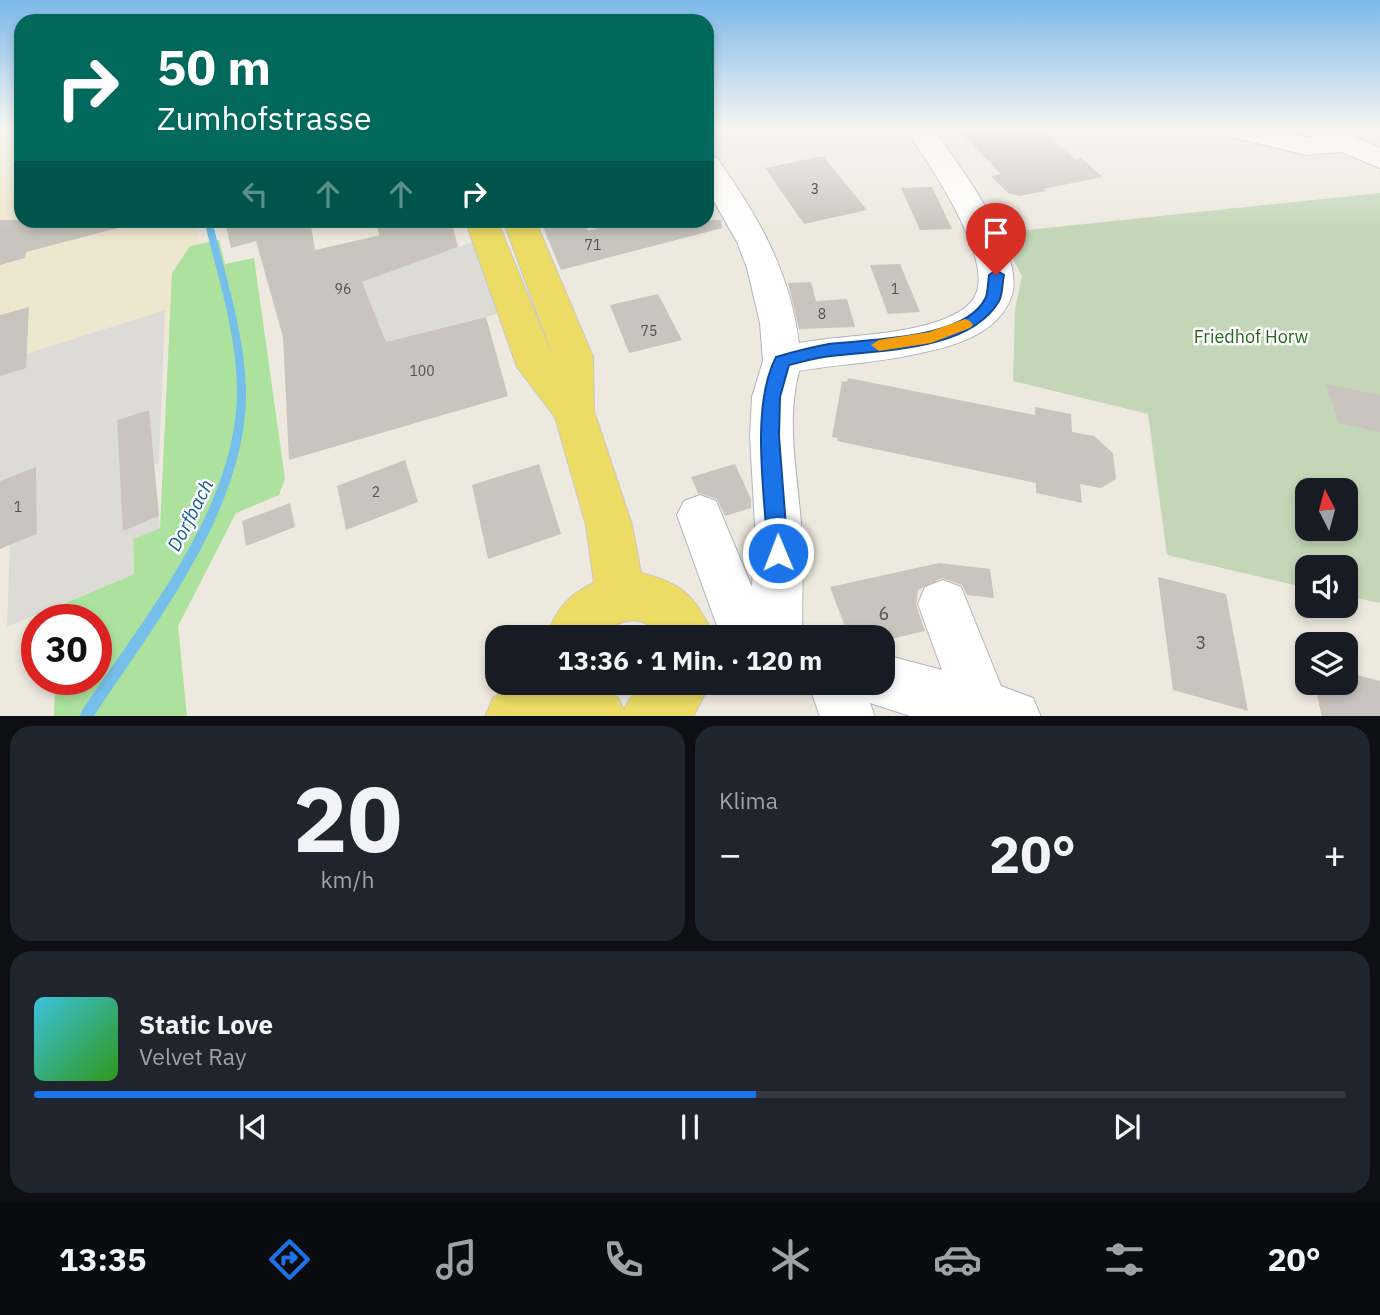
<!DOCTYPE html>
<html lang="de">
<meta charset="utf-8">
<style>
:root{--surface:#171b24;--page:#20242c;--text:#f1f3f6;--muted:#9ea1a6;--line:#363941;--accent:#1a73e8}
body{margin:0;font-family:"IBM Plex Sans",sans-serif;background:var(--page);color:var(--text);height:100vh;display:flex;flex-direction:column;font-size:26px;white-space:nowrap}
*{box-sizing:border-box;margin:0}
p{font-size:23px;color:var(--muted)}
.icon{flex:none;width:38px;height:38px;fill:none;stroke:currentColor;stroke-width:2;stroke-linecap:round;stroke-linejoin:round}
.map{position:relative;height:716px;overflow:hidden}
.sheet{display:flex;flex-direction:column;gap:10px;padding:10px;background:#0d0f14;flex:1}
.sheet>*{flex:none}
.hud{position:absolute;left:14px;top:14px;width:700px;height:214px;border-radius:21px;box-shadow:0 4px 10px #0003;background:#00695c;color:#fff;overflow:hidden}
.needle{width:46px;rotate:354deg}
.controls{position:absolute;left:1295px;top:478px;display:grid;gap:14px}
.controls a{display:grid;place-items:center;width:63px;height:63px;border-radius:14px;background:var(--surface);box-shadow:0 4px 10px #0003;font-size:35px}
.speed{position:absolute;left:21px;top:604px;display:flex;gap:14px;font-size:35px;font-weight:700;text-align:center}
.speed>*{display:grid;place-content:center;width:91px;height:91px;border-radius:50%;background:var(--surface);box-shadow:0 4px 10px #0003;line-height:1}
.speed .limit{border:10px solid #d22;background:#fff;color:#111}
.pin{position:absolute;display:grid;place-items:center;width:60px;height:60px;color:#fff;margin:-72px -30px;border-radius:50% 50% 50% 0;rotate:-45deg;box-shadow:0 0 7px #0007}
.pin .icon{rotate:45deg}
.me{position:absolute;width:77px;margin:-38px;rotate:359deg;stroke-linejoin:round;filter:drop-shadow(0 0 5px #0008)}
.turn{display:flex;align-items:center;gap:24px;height:147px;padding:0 28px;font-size:32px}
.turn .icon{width:91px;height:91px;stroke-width:2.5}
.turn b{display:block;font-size:49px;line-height:60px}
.lanes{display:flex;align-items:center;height:66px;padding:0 28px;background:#0003;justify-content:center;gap:35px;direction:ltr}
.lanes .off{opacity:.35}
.big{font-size:52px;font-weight:800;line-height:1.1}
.sheet .card{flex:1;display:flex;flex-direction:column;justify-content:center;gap:10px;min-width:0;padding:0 24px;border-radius:21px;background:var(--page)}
.sheet .dial{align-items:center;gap:0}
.dial b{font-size:91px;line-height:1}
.song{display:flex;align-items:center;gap:21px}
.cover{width:84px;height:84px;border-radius:10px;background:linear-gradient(135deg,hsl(190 70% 55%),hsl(110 70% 35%))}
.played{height:7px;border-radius:4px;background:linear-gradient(90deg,var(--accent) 55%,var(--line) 55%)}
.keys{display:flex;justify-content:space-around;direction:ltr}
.heat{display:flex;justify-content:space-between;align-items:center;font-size:38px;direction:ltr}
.sheet .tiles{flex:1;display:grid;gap:10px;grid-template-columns:1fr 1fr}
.card:last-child{grid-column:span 2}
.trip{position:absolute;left:485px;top:625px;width:410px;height:70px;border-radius:21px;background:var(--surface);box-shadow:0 4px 10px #0003;font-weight:800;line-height:70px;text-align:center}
.tabs{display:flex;height:112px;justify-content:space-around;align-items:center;background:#090b0e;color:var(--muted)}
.tabs .icon{width:49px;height:49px}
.tabs .active{color:var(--accent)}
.tabs b{font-size:32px;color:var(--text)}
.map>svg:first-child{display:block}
.education{fill:#eee7cf}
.green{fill:#ade19e}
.cemetery{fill:#c3d6b7;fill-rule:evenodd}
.plaza{fill:#dddbd6}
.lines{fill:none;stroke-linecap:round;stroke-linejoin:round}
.stream{fill:#77bfeb;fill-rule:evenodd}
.building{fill:#c9c5be}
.minor-tunnel{stroke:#c6c3bb;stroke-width:32;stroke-dasharray:32 16;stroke-linecap:butt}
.minor-casing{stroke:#b2b4bf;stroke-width:2}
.major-casing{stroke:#c8c8c8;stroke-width:2}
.minor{fill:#fff;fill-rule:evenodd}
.major{fill:#ecdb65;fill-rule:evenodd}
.route{fill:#1a73e8;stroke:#114b97;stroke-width:2}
.slow{fill:#f59e0b}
.labels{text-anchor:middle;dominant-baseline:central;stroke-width:5;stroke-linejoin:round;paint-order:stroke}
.number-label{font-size:14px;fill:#535250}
.park-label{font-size:18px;fill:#25681d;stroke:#fff}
.near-number-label{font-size:18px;fill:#535250}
.water-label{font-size:19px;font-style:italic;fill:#135c9a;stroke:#fff}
</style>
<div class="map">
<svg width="1380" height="717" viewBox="0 0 1380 717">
<rect width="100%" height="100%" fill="#ede9df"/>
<path class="education" d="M 0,129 L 21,129 L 21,220 L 194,221 L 219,318 L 0,389 Z"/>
<path class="green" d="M 219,240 L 225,264 L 254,258 L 285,479 L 279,495 L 236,513 L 178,626 L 187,716 L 54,717 L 55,679 L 96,679 L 96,620 L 55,619 L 56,607 L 134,574 L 133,539 L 160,528 L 172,273 L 190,246 Z"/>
<path class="cemetery" d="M 1380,193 L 1380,603 L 1346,596 L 1346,567 L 1307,567 L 1307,588 L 1167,555 L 1148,414 L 1013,381 L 1015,309 L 1022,276 L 999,233 ZM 1307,490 L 1346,490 L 1346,528 L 1307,528 Z"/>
<path class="plaza" d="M 475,241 L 500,313 L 386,342 L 362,282 Z
M 165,310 L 159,463 L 154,465 L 148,410 L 117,420 L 124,530 L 159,516 L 160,528 L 133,539 L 134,574 L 7,627 L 10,545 L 37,534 L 36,468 L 0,481 L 0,376 L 26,354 Z"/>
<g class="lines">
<path class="stream" d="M 204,220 L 212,220 C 225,275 244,331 246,388 C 249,505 156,623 93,717 L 79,717 C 85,704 94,693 102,681 C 119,656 137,632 153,607 C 196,542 238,467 237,387 C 236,330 217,275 204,220 Z"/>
</g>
<path class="building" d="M 957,129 L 1041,129 L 1075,159 L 1081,158 L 1103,177 L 1043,189 L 1046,191 L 1019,196 L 1008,193 L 991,176 L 1001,174 Z
M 823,156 L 867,210 L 804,224 L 765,168 Z
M 932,187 L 952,229 L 920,230 L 901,188 Z
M 0,220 L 117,220 L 118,228 L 26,252 L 25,258 L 0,265 Z
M 245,220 L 310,220 L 315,250 L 381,235 L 378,220 L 451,220 L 458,247 L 362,282 L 386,342 L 486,317 L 508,396 L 289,460 L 283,337 L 256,241 L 231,248 L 226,226 Z
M 540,220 L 583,220 L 588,231 L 629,220 L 721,220 L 722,228 L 561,270 Z
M 900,264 L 920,312 L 888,314 L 870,265 Z
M 811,282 L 816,301 L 847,299 L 855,327 L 799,329 L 788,283 Z
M 658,294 L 682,340 L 629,353 L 610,305 Z
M 29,307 L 26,368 L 0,376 L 0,315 Z
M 848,378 L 1035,415 L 1035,407 L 1071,414 L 1072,432 L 1094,436 L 1113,453 L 1116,479 L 1101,488 L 1080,484 L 1082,503 L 1036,493 L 1036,483 L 837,441 L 838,438 L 832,437 L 842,381 L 847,382 Z
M 1326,384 L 1380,395 L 1380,432 L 1339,423 Z
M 149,410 L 159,516 L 123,531 L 117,420 Z
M 405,460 L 418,502 L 346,530 L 337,486 Z
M 539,464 L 561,534 L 488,559 L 472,485 Z
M 735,464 L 751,499 L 751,508 L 725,516 L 717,499 L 698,493 L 691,477 Z
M 36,467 L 37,534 L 0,549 L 0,481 Z
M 290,503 L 295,527 L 246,546 L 242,521 Z
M 939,563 L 990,569 L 994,598 L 967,595 L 962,585 L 942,578 L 918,590 L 916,605 L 925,631 L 882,641 L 882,637 L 849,637 L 830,587 Z
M 1158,577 L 1226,594 L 1248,711 L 1173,690 Z
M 1346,672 L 1380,681 L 1380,717 L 1322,717 L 1314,682 L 1346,682 Z"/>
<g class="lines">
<path class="minor-tunnel" d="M 392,220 L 395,232"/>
<defs>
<path id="minor" d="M 905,129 L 933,129 C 958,163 1025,253 1012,295 C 999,335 951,347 916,354 C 877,363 837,364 799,371 C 786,422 797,472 801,523 C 804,560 802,599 802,637 L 721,637 L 677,515 L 684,501 L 700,495 L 716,501 L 752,587 L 755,526 L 750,436 L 752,397 L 763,361 L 760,323 L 747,268 L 737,242 L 707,189 L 707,155 L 717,158 C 758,216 790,271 799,343 C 844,335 892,336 936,322 C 949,318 969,309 975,296 C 995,259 927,160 905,129 Z
M 1220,129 L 1270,129 L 1306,137 L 1311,137 L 1308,132 L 1310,129 L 1338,129 L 1380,148 L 1380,168 L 1341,152 L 1306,155 L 1224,135 Z
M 943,580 L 961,587 L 1001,686 L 1033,698 L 1041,717 L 913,717 L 870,703 L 875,717 L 820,717 L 808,682 L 882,682 L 882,654 L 942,670 L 918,604 L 925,587 Z"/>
<path id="major" d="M 465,220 L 497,220 L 555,362 L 503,220 L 535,220 L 593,357 L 594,411 L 632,525 L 641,573 C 683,583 697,598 714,637 L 661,637 C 644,613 619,617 601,637 L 545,637 C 556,611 568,594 594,583 L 586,525 L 555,417 L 517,367 Z
M 518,682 L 598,682 L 618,698 L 624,710 C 638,674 678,682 711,682 L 693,717 L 485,717 L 493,698 Z"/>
</defs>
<use href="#minor" class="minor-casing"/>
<use href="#major" class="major-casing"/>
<use href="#minor" class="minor"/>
<use href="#major" class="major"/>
</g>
<linearGradient id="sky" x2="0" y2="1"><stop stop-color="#7bb8e9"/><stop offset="0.56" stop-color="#f7f5f1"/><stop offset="1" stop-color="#f7f5f1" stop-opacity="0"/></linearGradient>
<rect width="1380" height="229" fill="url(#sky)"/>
<path class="route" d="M 996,270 L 1004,275 C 1002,283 1003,294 999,301 C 970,351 881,350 831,356 C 817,357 802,362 789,365 L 780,397 L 779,436 L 788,553 L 785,559 L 778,562 L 771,559 L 768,553 C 765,497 750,407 776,357 C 793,352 812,347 829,344 C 869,339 967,340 986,297 C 988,291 988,282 989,275 Z"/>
<path class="slow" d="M 965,319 L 970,321 L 973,325 L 970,328 L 931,343 L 879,351 L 871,345 L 879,340 L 929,332 Z"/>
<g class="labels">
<g class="number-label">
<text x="815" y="189">3</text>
<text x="593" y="245">71</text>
<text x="343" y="289">96</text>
<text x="895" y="289">1</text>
<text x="822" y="314">8</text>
<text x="649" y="331">75</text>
<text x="422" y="371">100</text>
<text x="376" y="492">2</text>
<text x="18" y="507">1</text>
</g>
<g class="park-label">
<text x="1251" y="336">Friedhof Horw</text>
</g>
<g class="near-number-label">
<text x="884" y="613">6</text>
<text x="1201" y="642">3</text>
</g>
<g class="water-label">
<text transform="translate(190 515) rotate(-63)">Dorfbach</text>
</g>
</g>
</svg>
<div class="controls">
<a><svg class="needle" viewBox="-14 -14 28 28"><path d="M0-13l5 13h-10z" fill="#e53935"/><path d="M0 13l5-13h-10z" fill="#9ea1a6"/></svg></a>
<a><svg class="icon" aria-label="sound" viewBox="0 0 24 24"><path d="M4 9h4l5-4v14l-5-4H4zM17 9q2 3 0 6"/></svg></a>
<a><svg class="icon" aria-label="layers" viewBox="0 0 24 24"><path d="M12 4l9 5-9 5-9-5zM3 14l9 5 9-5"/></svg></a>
</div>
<div class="speed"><div class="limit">30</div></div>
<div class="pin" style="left:996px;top:275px;background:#d93025"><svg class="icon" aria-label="arrive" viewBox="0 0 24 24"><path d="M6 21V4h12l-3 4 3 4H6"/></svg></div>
<svg class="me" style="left:778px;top:553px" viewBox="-20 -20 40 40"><circle r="17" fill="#1a73e8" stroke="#fff" stroke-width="3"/><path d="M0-11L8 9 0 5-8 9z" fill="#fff"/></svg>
<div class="trip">13:36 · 1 Min. · 120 m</div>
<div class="hud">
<div class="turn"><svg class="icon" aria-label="right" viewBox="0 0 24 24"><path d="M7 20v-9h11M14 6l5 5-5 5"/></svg><div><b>50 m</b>Zumhofstrasse</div></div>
<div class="lanes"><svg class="icon off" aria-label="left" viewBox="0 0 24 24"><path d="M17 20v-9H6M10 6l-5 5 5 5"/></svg><svg class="icon off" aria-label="ahead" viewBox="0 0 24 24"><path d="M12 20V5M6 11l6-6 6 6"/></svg><svg class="icon off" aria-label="ahead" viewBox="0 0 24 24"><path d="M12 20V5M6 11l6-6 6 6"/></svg><svg class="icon" aria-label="right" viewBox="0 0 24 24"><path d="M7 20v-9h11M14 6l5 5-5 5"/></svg></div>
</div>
</div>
<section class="sheet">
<div class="tiles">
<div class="card dial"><b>20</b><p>km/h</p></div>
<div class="card"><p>Klima</p>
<div class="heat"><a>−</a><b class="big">20°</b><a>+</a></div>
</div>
<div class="card">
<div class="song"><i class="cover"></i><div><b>Static Love</b><p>Velvet Ray</p></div></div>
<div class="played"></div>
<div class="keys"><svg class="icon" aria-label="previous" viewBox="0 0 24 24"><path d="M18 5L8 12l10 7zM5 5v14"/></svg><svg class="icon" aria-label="pause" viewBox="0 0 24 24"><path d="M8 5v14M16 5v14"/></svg><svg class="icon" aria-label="next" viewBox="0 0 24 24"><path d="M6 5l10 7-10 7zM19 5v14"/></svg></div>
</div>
</div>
</section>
<nav class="tabs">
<b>13:35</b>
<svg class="icon active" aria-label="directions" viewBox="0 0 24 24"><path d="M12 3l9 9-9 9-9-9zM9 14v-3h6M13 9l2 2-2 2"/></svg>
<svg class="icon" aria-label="music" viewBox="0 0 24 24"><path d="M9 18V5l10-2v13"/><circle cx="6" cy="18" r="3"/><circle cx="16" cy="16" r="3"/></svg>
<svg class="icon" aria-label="phone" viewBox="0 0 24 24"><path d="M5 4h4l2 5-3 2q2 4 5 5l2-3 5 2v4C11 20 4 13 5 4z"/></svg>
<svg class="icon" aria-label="climate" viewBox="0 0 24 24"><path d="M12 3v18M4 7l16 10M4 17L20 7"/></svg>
<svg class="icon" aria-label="car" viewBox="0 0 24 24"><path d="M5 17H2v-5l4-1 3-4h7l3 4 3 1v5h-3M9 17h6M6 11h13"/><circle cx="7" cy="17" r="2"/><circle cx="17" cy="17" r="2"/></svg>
<svg class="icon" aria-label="filters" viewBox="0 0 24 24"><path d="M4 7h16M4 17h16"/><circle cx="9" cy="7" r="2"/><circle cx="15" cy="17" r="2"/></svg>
<b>20°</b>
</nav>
